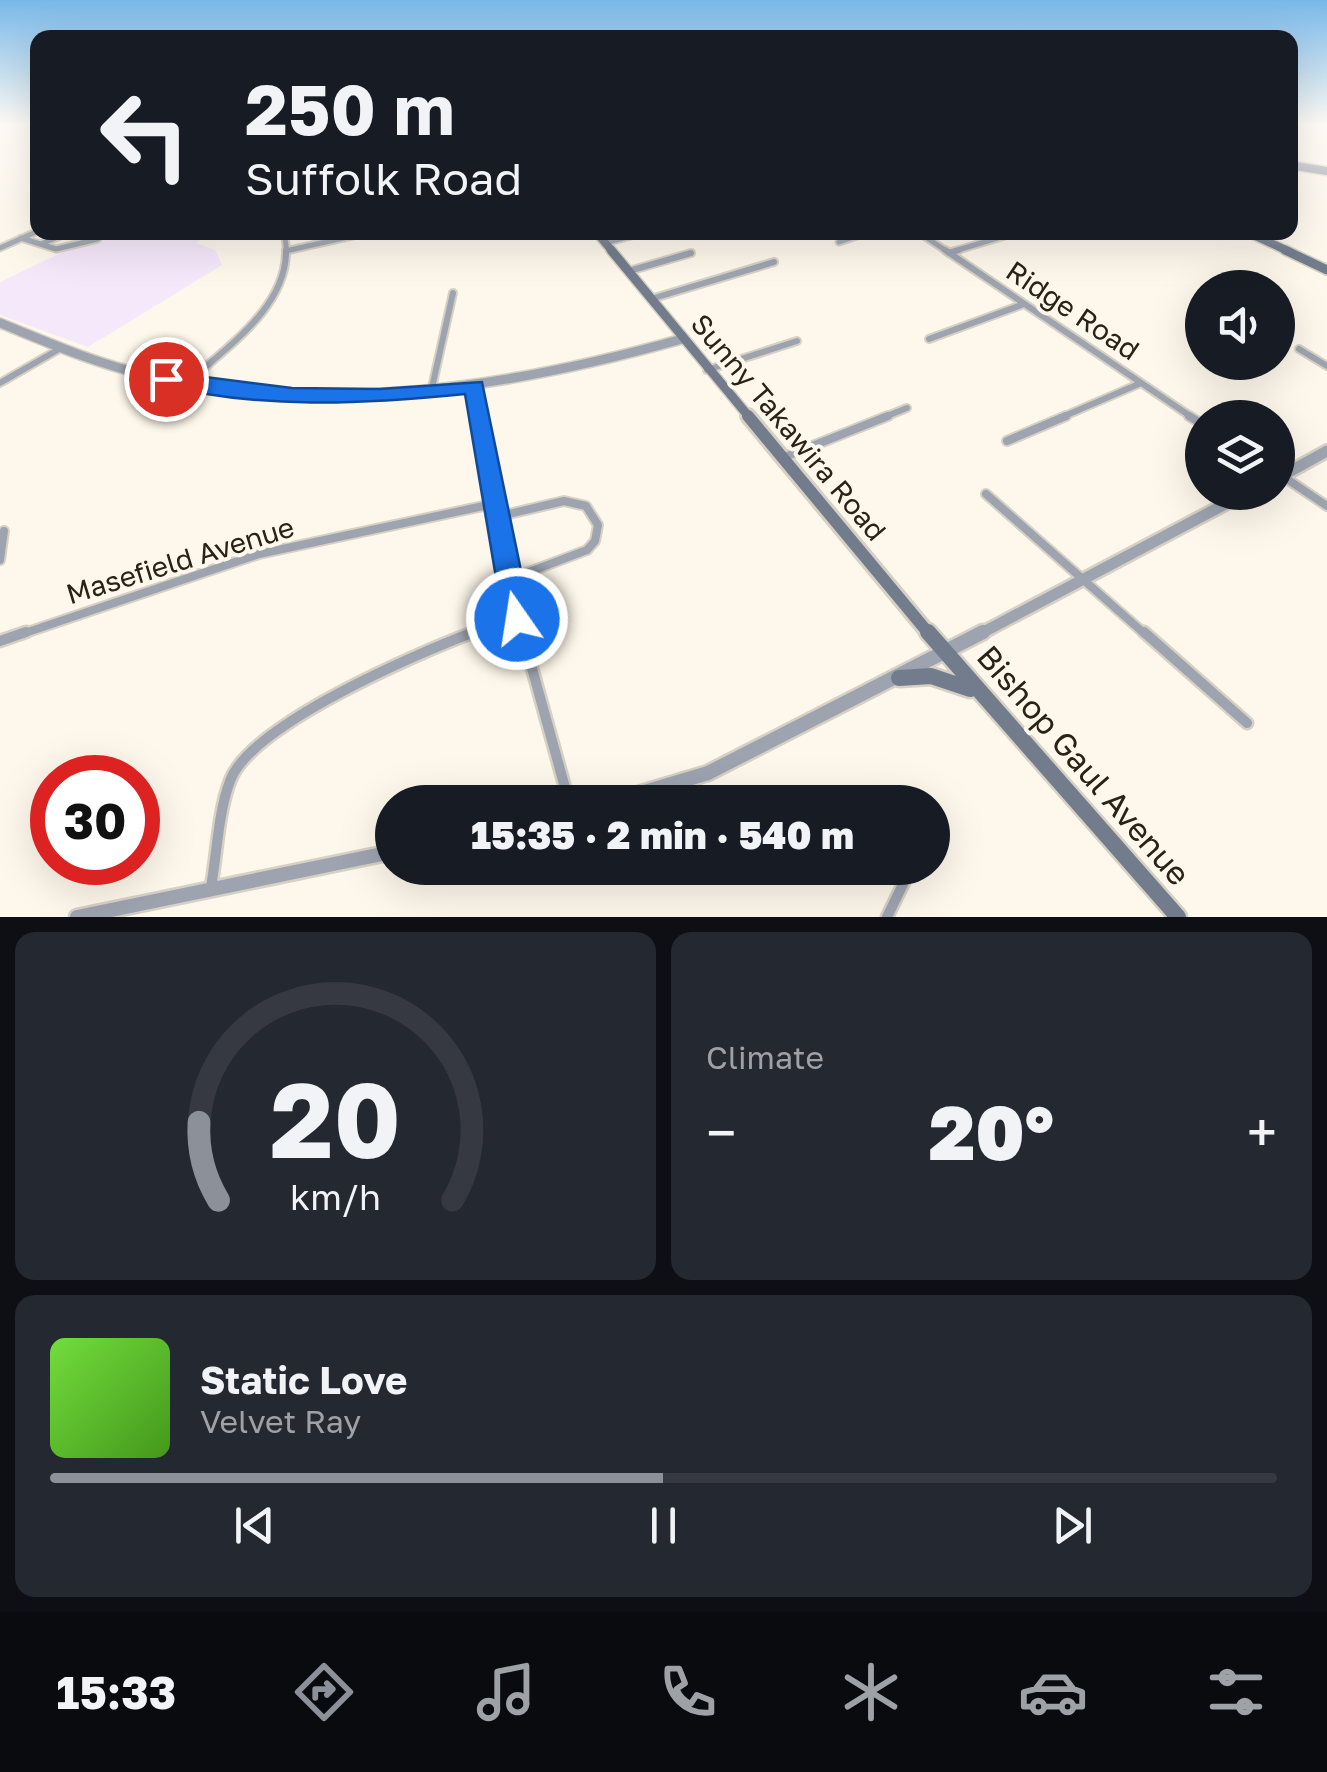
<!DOCTYPE html>
<meta charset="utf-8">
<style>
:root{--surface:#171b24;--page:#242831;--text:#f1f3f6;--muted:#9ea1a6;--line:#363941;--accent:#8c9099}
body{margin:0;font-family:"Golos Text",sans-serif;background:var(--page);color:var(--text);height:100vh;display:flex;flex-direction:column;font-size:38px;white-space:nowrap}
*{box-sizing:border-box;margin:0}
p{font-size:32px;color:var(--muted)}
.icon{flex:none;width:55px;height:55px;fill:none;stroke:currentColor;stroke-width:2;stroke-linecap:round;stroke-linejoin:round}
.map{position:relative;height:917px;overflow:hidden}
.panel{display:flex;flex-direction:column;gap:15px;padding:15px;background:#0d0f14;flex:1}
.panel>*{flex:none}
.hud{position:absolute;left:30px;top:30px;width:1268px;height:210px;border-radius:20px;box-shadow:0 10px 40px #0002;background:#171b24;color:var(--text);overflow:hidden}
.fabs{position:absolute;left:1185px;top:270px;display:grid;gap:20px}
.fabs a{display:grid;place-items:center;width:110px;height:110px;border-radius:50%;background:var(--surface);box-shadow:0 10px 40px #0002;font-size:50px}
.speed{position:absolute;left:30px;top:755px;display:flex;gap:20px;font-size:50px;font-weight:700;text-align:center}
.speed>*{display:grid;place-content:center;width:130px;height:130px;border-radius:50%;background:var(--surface);box-shadow:0 10px 40px #0002;line-height:1}
.speed .limit{border:15px solid #d22;background:#fff;color:#111}
.pin{position:absolute;display:grid;place-items:center;width:85px;height:85px;color:#fff;margin:-42px;border:5px solid #fff;border-radius:50%;box-shadow:0 2px 10px #0007}
.me{position:absolute;width:110px;margin:-55px;rotate:347deg;stroke-linejoin:round;filter:drop-shadow(0 0 8px #0008)}
.turn{display:flex;align-items:center;gap:35px;height:210px;padding:0 50px;font-size:45px}
.turn .icon{width:130px;height:130px;stroke-width:2.5}
.turn b{display:block;font-size:70px;line-height:85px}
.big{font-size:75px;font-weight:800;line-height:1.1}
.panel .card{flex:1;display:flex;flex-direction:column;justify-content:center;gap:15px;min-width:0;padding:0 35px;border-radius:20px;background:var(--page)}
.panel .dial{align-items:center;gap:0}
.dial svg{height:260px;overflow:visible;fill:none;stroke:var(--line);stroke-width:7;stroke-linecap:round;text-anchor:middle}
.dial text{fill:var(--text);stroke:none}
.song{display:flex;align-items:center;gap:30px}
.cover{width:120px;height:120px;border-radius:15px;background:linear-gradient(135deg,hsl(100 70% 55%),hsl(100 70% 35%))}
.played{height:10px;border-radius:5px;background:linear-gradient(90deg,var(--accent) 50%,var(--line) 50%)}
.keys{display:flex;justify-content:space-around;direction:ltr}
.heat{display:flex;justify-content:space-between;align-items:center;font-size:55px;direction:ltr}
.panel .tiles{flex:1;display:grid;gap:15px;grid-template-columns:1fr 1fr}
.card:last-child{grid-column:span 2}
.trip{position:absolute;left:375px;top:785px;width:575px;height:100px;border-radius:50px;background:var(--surface);box-shadow:0 10px 40px #0002;font-weight:800;line-height:100px;text-align:center}
.menu{display:flex;height:160px;justify-content:space-around;align-items:center;background:#090b0e;color:var(--muted)}
.menu .icon{width:70px;height:70px}
.menu .active{color:var(--accent)}
.menu b{font-size:45px;color:var(--text)}
.map>svg:first-child{display:block}
.commercial{fill:#f6e8fb}
.lines{fill:none;stroke-linecap:round;stroke-linejoin:round}
.minor-far3-casing{stroke:#d7d1c5;stroke-width:9}
.minor-far2-casing{stroke:#d7d1c5;stroke-width:10}
.minor-far1-casing{stroke:#d7d1c5;stroke-width:12}
.minor-casing{stroke:#d7d1c5;stroke-width:15}
.tertiary-far2-casing{stroke:#d7d1c5;stroke-width:12}
.tertiary-far1-casing{stroke:#d7d1c5;stroke-width:16}
.tertiary-casing{stroke:#d7d1c5;stroke-width:19}
.secondary-far3-casing{stroke:#d7d1c5;stroke-width:11}
.secondary-far2-casing{stroke:#d7d1c5;stroke-width:12}
.secondary-far1-casing{stroke:#d7d1c5;stroke-width:18}
.secondary-casing{stroke:#d7d1c5;stroke-width:21}
.minor-far3{stroke:#9da4b0;stroke-width:5}
.minor-far2{stroke:#9da4b0;stroke-width:6}
.minor-far1{stroke:#9da4b0;stroke-width:8}
.minor{stroke:#9da4b0;stroke-width:10}
.tertiary-far2{stroke:#9da4b0;stroke-width:9}
.tertiary-far1{stroke:#9da4b0;stroke-width:11}
.tertiary{stroke:#9da4b0;stroke-width:14}
.secondary-far3{stroke:#727c8d;stroke-width:8}
.secondary-far2{stroke:#727c8d;stroke-width:9}
.secondary-far1{stroke:#727c8d;stroke-width:12}
.secondary{stroke:#727c8d;stroke-width:16}
.route{fill:#1a73e8;stroke:#114b97;stroke-width:2.5}
.labels{text-anchor:middle;dominant-baseline:central;stroke-width:8;stroke-linejoin:round;paint-order:stroke}
.street-label{font-size:28px;fill:#282217;stroke:#fef7eb}
.near-street-label{font-size:32px;fill:#282217;stroke:#fef7eb}
</style>
<div class="map">
<svg width="1327" height="917" viewBox="0 0 1327 917">
<rect width="100%" height="100%" fill="#fef7eb"/>
<path class="commercial" d="M 120,233 L 213,233 L 195,243 L 215,250 L 222,265 L 88,347 L 0,315 L 0,282 L 61,253 Z"/>
<g class="lines">
<defs>
<path id="minor-far3" d="M 284,232 L 287,252
M 918,232 L 948,252
M 21,238 L 56,249 L 98,239
M 839,242 L 869,232
M 605,243 L 646,232
M 41,244 L 70,232
M 0,248 L 38,231
M 290,250 L 370,232
M 951,252 L 1018,232"/>
<path id="minor-far2" d="M 945,250 L 1193,418
M 949,253 L 959,250
M 629,271 L 691,253
M 651,299 L 774,262
M 929,339 L 1024,304
M 1299,349 L 1327,366
M 707,370 L 797,341
M 0,383 L 61,348
M 187,383 C 225,348 287,308 286,250
M 475,386 L 480,418
M 431,392 L 453,293
M 882,418 L 907,408
M 1060,418 L 1141,383"/>
<path id="minor-far1" d="M 480,416 L 508,580 L 523,635
M 1189,416 L 1202,424
M 1007,441 L 1066,416
M 782,458 L 888,416
M 1281,475 L 1327,506
M 986,494 L 1146,635
M 496,517 L 564,501 L 586,506 L 598,525 L 595,541 L 587,550 L 508,580
M 0,560 L 4,531
M 19,635 L 259,554 L 493,504
M 467,635 L 517,619"/>
<path id="minor" d="M 522,632 L 569,802
M 1144,632 L 1247,723
M 0,641 L 26,632
M 211,887 C 217,854 218,813 230,781 C 250,725 418,653 474,632
M 887,917 L 911,868"/>
<path id="tertiary-far2" d="M 0,323 C 47,342 94,363 143,374 C 325,416 505,389 682,339"/>
<path id="tertiary-far1" d="M 1278,478 L 1327,451
M 978,635 L 1248,492"/>
<path id="tertiary" d="M 611,802 L 708,773 L 983,632
M 77,917 L 392,852"/>
<path id="secondary-far3" d="M 1290,165 L 1327,171
M 596,232 L 613,252
M 1247,232 L 1290,252"/>
<path id="secondary-far2" d="M 611,250 L 750,418
M 1285,250 L 1327,270"/>
<path id="secondary-far1" d="M 748,416 L 930,635"/>
<path id="secondary" d="M 928,632 L 1178,917
M 899,678 L 931,676 L 970,689"/>
</defs>
<use href="#minor-far3" class="minor-far3-casing"/>
<use href="#minor-far2" class="minor-far2-casing"/>
<use href="#minor-far1" class="minor-far1-casing"/>
<use href="#minor" class="minor-casing"/>
<use href="#tertiary-far2" class="tertiary-far2-casing"/>
<use href="#tertiary-far1" class="tertiary-far1-casing"/>
<use href="#tertiary" class="tertiary-casing"/>
<use href="#secondary-far3" class="secondary-far3-casing"/>
<use href="#secondary-far2" class="secondary-far2-casing"/>
<use href="#secondary-far1" class="secondary-far1-casing"/>
<use href="#secondary" class="secondary-casing"/>
<use href="#minor-far3" class="minor-far3"/>
<use href="#minor-far2" class="minor-far2"/>
<use href="#minor-far1" class="minor-far1"/>
<use href="#minor" class="minor"/>
<use href="#tertiary-far2" class="tertiary-far2"/>
<use href="#tertiary-far1" class="tertiary-far1"/>
<use href="#tertiary" class="tertiary"/>
<use href="#secondary-far3" class="secondary-far3"/>
<use href="#secondary-far2" class="secondary-far2"/>
<use href="#secondary-far1" class="secondary-far1"/>
<use href="#secondary" class="secondary"/>
</g>
<linearGradient id="sky" x2="0" y2="1"><stop stop-color="#78b8e8"/><stop offset="0.49" stop-color="#fffbf6"/><stop offset="1" stop-color="#fffbf6" stop-opacity="0"/></linearGradient>
<rect width="1327" height="253" fill="url(#sky)"/>
<path class="route" d="M 166,372 L 292,388 L 379,389 L 482,382 L 531,619 L 527,627 L 517,631 L 507,627 L 503,619 L 465,394 C 365,404 258,410 159,384 L 156,379 Z"/>
<g class="labels">
<g class="street-label">
<text transform="translate(1073 310) rotate(34)">Ridge Road</text>
<text transform="translate(789 427) rotate(50)">Sunny Takawira Road</text>
<text transform="translate(180 560) rotate(-17)">Masefield Avenue</text>
</g>
<g class="near-street-label">
<text transform="translate(1084 765) rotate(49)">Bishop Gaul Avenue</text>
</g>
</g>
</svg>
<div class="fabs">
<a><svg class="icon" aria-label="sound" viewBox="0 0 24 24"><path d="M4 9h4l5-4v14l-5-4H4zM17 9q2 3 0 6"/></svg></a>
<a><svg class="icon" aria-label="layers" viewBox="0 0 24 24"><path d="M12 4l9 5-9 5-9-5zM3 14l9 5 9-5"/></svg></a>
</div>
<div class="speed"><div class="limit">30</div></div>
<div class="pin" style="left:166px;top:379px;background:#d93025"><svg class="icon" aria-label="arrive" viewBox="0 0 24 24"><path d="M6 21V4h12l-3 4 3 4H6"/></svg></div>
<svg class="me" style="left:517px;top:619px" viewBox="-20 -20 40 40"><circle r="17" fill="#1a73e8" stroke="#fff" stroke-width="3"/><path d="M0-11L8 9 0 5-8 9z" fill="#fff"/></svg>
<div class="trip">15:35 · 2 min · 540 m</div>
<div class="hud">
<div class="turn"><svg class="icon" aria-label="left" viewBox="0 0 24 24"><path d="M17 20v-9H6M10 6l-5 5 5 5"/></svg><div><b>250 m</b>Suffolk Road</div></div>
</div>
</div>
<section class="panel">
<div class="tiles">
<div class="card dial"><svg viewBox="0 0 100 80">
<path d="M14 69A42 42 0 1 1 86 69"/>
<path d="M14 69A42 42 0 0 1 8 45" stroke="#8c9099"/>
<text x="50" y="56" font-size="32" font-weight="700">20</text>
<text x="50" y="72" font-size="11">km/h</text>
</svg></div>
<div class="card"><p>Climate</p>
<div class="heat"><a>−</a><b class="big">20°</b><a>+</a></div>
</div>
<div class="card">
<div class="song"><i class="cover"></i><div><b>Static Love</b><p>Velvet Ray</p></div></div>
<div class="played"></div>
<div class="keys"><svg class="icon" aria-label="previous" viewBox="0 0 24 24"><path d="M18 5L8 12l10 7zM5 5v14"/></svg><svg class="icon" aria-label="pause" viewBox="0 0 24 24"><path d="M8 5v14M16 5v14"/></svg><svg class="icon" aria-label="next" viewBox="0 0 24 24"><path d="M6 5l10 7-10 7zM19 5v14"/></svg></div>
</div>
</div>
</section>
<nav class="menu">
<b>15:33</b>
<svg class="icon active" aria-label="directions" viewBox="0 0 24 24"><path d="M12 3l9 9-9 9-9-9zM9 14v-3h6M13 9l2 2-2 2"/></svg>
<svg class="icon" aria-label="music" viewBox="0 0 24 24"><path d="M9 18V5l10-2v13"/><circle cx="6" cy="18" r="3"/><circle cx="16" cy="16" r="3"/></svg>
<svg class="icon" aria-label="phone" viewBox="0 0 24 24"><path d="M5 4h4l2 5-3 2q2 4 5 5l2-3 5 2v4C11 20 4 13 5 4z"/></svg>
<svg class="icon" aria-label="climate" viewBox="0 0 24 24"><path d="M12 3v18M4 7l16 10M4 17L20 7"/></svg>
<svg class="icon" aria-label="car" viewBox="0 0 24 24"><path d="M5 17H2v-5l4-1 3-4h7l3 4 3 1v5h-3M9 17h6M6 11h13"/><circle cx="7" cy="17" r="2"/><circle cx="17" cy="17" r="2"/></svg>
<svg class="icon" aria-label="filters" viewBox="0 0 24 24"><path d="M4 7h16M4 17h16"/><circle cx="9" cy="7" r="2"/><circle cx="15" cy="17" r="2"/></svg>
</nav>
